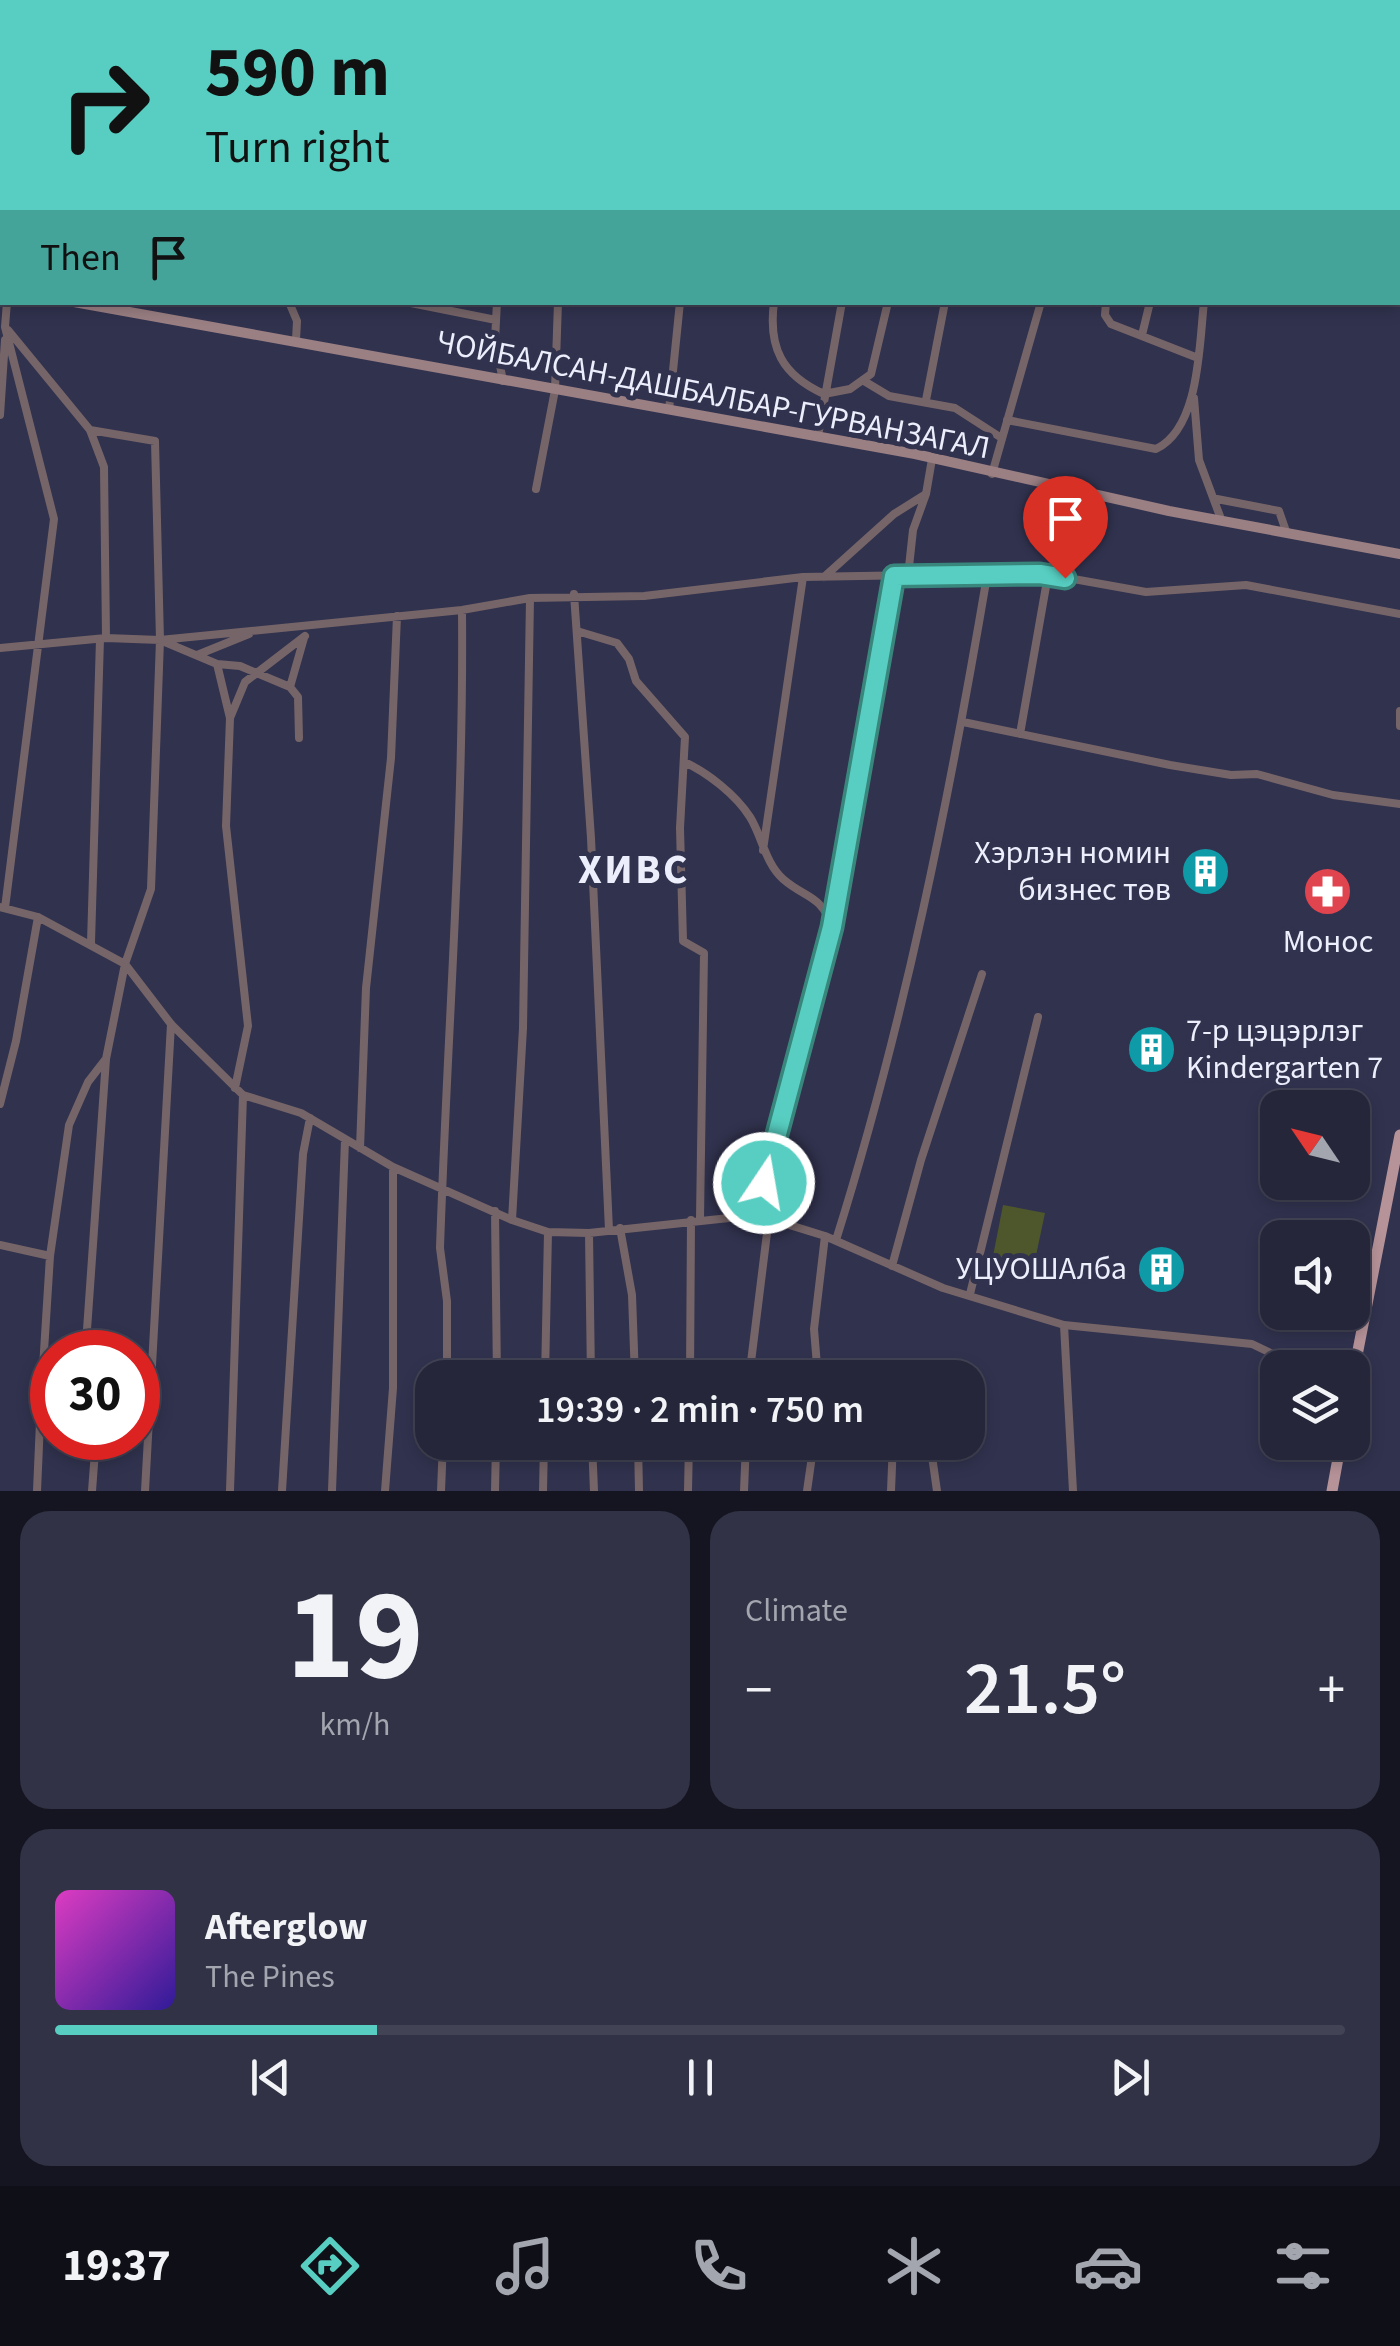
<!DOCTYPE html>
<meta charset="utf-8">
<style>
:root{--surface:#25263a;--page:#313245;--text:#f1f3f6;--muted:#a3a5af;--line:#424354;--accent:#57cec1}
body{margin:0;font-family:"Source Sans 3",sans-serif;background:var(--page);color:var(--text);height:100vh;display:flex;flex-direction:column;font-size:38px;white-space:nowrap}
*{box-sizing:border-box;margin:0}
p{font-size:32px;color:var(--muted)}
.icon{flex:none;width:55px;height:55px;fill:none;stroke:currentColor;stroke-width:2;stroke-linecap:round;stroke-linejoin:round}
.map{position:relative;height:1491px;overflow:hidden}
.side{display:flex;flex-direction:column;gap:20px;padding:20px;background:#141520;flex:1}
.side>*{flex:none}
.guide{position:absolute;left:0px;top:0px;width:1400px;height:305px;box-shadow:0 5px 15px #0003,0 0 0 2px var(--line);background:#57cec1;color:#111;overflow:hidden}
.needle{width:65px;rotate:305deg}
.controls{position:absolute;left:1260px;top:1090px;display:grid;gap:20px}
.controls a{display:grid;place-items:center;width:110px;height:110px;border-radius:20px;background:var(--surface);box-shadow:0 5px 15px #0003,0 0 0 2px var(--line);font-size:50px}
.speed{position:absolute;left:30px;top:1330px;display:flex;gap:20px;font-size:50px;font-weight:700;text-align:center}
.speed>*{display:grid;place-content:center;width:130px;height:130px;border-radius:50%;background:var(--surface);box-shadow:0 5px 15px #0003,0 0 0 2px var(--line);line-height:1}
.speed .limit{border:15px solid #d22;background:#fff;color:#111}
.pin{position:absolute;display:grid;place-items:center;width:85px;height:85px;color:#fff;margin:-102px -42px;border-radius:50% 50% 50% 0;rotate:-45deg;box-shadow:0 0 10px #0007}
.pin .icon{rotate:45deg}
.me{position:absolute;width:110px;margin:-55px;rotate:12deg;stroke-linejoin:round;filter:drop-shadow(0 0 8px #0008)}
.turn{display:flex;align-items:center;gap:35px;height:210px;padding:0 40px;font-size:45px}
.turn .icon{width:130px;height:130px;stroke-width:2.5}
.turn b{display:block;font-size:70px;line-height:85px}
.then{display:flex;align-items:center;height:95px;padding:0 40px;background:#0003;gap:20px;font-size:38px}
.big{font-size:75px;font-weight:600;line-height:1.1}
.side .tile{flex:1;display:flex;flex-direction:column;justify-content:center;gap:15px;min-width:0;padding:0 35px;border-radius:30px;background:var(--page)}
.side .dial{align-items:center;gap:0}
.dial b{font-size:130px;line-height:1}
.song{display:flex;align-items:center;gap:30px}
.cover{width:120px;height:120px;border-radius:15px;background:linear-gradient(135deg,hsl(310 70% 55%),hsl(250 70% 35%))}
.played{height:10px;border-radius:5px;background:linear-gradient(90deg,var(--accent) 25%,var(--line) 25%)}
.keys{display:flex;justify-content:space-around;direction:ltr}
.heat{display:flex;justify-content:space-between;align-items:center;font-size:55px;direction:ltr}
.side .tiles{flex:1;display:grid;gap:20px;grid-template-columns:1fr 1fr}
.tile:last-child{grid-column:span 2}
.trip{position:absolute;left:415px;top:1360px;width:570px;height:100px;border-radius:30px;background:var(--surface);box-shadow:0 5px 15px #0003,0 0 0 2px var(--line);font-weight:600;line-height:100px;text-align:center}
.tab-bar{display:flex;height:160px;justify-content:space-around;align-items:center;background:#0f0f17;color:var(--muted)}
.tab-bar .icon{width:70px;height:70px}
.tab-bar .on{color:var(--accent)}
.tab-bar b{font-size:45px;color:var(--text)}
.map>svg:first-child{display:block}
.green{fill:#4e572b}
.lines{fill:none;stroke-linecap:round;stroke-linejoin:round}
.street{stroke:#766568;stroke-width:8}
.secondary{stroke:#9a7f83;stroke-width:10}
.primary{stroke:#b69399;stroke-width:11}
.route-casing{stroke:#39867d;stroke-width:25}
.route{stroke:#57cec1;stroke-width:18}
.labels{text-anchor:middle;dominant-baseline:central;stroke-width:10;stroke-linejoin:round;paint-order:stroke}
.street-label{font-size:32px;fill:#eceefc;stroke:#31324e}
.poi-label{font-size:32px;fill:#eceefc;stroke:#31324e;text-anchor:end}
.district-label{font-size:42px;font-weight:bold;letter-spacing:2.5px;fill:#eceefc;stroke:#31324e}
</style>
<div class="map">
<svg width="1400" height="1491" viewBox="0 0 1400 1491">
<rect width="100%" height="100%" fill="#31324e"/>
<path class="green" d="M 1003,1205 L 1045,1213 L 1034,1265 L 993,1256 Z"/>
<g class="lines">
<path class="street" d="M 217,0 L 217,2
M 317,0 L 318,2
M 382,0 L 382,2
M 512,0 L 512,2
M 682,0 L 683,2
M 584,2 L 584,0
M 817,2 L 818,0
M 908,2 L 909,0
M 950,2 L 950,0
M 1009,2 L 1010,0
M 1115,2 L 1115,0
M 1165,2 L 1165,0
M 1214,2 L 1215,0
M 1285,2 L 1286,0
M 1361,2 L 1362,0
M 1398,147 L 1400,137
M 1398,238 L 1400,239
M 289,302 L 297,321 L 296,340
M 406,302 L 496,320
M 497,302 L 495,340 L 503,381
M 774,302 C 768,348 782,375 824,394 L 850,389 L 871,374 L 888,302
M 1106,302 L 1105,315 L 1111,324 L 1198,358
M 8,330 L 90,430 L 104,467 L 106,638
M 1142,335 L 1150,302
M 864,381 L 889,396 L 955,408 L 1000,437
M 1194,398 L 1199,460 L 1221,519
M 926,400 L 945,302
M 669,410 L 680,302
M 0,415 L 5,340
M 1007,420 L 1156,449 C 1200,428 1199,345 1204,302
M 818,436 L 842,302
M 992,474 L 1041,302
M 536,489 L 555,390 L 558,302
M 1217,499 L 1279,511 L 1286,531
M 908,576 L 913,530 L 926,494
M 824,577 L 894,514 L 926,494 L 932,459
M 574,594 L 591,838 L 609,1230
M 577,631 L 617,643 L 629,659 L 636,681 L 685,737 L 680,828 L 683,941 L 704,953 L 700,1219
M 160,640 L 462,610 L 530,598 L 644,596 L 803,577 L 1040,573 L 1146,592 L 1246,585 L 1400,614
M 0,648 L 106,638 L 160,640 L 217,664 L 240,666 L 290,687 L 298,697 L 299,738
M 197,655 L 249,634
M 217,664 L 230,718 L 226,826 L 248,1026 L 235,1088
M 290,687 L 304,638
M 1400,711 L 1400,726
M 230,718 L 245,682 L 305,636
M 963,722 L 1170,765 L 1231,775 L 1257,774 L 1333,795 L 1400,804
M 1020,734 L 1048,575
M 684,762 C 707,772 736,795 750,817 C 762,836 765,863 783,879 C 806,899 819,893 833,927
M 763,850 L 803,577
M 0,907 L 38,917 L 125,964 L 171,1024 L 243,1095 L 301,1113 L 393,1167 L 512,1220 L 548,1232 L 589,1233 L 757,1215 L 825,1236 L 943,1288 L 1064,1325 L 1252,1344 L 1302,1368
M 5,908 L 54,519 L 5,327 L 7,302
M 91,943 L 100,639
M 0,1104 L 16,1041 L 38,917
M 360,1148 L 366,988 L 391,758 L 397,616
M 495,1211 L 497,1378
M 757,1215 L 778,1121 L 833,927 L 894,576
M 512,1220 L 523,1028 L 530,598
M 620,1228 L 632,1295 L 635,1378
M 589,1233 L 591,1378
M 836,1240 C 904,1024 949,800 987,576
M 0,1245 L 50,1256
M 892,1266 L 921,1160 L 982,974
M 970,1294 L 1038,1017
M 1064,1325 L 1073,1491
M 89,1352 L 86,1344 L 106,1059 L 125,964 L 151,889 L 160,640 L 155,441 L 90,430
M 447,1378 L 447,1301 L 440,1248 C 447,1036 464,823 462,610
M 545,1378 L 548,1232
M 690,1378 L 691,1220
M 749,1378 L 769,1217
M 818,1378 L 814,1329 L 825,1236
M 41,1399 L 50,1256 L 69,1125 L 88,1082 L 105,1060
M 592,1442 L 594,1491
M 638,1442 L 639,1491
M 930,1442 L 937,1491
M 37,1491 L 41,1399 L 52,1383
M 92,1491 L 96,1438
M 145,1491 L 171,1024
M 230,1491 L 243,1095
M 282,1491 L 303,1154 L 310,1118
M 332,1491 L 345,1140
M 385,1491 L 393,1388 L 393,1167
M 441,1491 L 443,1442
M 495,1491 L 496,1442
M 543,1491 L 544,1442
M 688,1491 L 689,1442
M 744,1491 L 746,1442
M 807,1491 L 814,1442
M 891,1491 L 893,1442"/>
<path class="secondary" d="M 0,290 L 2,290
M 74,302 L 915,454 L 1169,511 L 1400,554"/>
<path class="primary" d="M 1352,1381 L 1400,1135
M 1332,1491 L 1341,1442"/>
</g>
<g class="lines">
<defs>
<path id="route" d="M 764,1183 L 832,927 L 894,576 L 1040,574 L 1065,578"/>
</defs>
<use href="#route" class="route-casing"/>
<use href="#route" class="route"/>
</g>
<defs>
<symbol id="building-disc" viewBox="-11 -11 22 22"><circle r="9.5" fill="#0f9aa8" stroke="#31324e"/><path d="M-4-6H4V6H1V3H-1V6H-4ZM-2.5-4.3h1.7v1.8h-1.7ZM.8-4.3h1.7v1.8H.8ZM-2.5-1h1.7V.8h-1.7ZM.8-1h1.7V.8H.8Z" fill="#fff"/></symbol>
<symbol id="pharmacy-disc" viewBox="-11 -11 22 22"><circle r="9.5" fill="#e0444e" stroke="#31324e"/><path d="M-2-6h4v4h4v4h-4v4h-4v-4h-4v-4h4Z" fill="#fff"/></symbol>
</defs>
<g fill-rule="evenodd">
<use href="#building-disc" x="1178" y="844" width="55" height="55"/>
<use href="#pharmacy-disc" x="1300" y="864" width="55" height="55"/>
<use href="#building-disc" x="1124" y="1022" width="55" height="55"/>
<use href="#building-disc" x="1134" y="1242" width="55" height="55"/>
</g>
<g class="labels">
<g class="street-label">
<text transform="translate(713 395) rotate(11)">ЧОЙБАЛСАН-ДАШБАЛБАР-ГУРВАНЗАГАЛ</text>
</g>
<g class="poi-label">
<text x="1171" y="853">Хэрлэн номин<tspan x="1171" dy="37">бизнес төв</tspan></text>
<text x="1328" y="942" text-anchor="middle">Монос</text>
<text x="1186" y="1031" text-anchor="start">7-р цэцэрлэг<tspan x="1186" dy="37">Kindergarten 7</tspan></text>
<text x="1127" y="1269">УЦУОШАлба</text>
</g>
<g class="district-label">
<text x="634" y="870">ХИВС</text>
</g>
</g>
</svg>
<div class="controls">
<a><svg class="needle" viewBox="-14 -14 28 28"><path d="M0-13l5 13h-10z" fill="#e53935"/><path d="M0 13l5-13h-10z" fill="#a3a5af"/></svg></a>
<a><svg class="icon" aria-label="sound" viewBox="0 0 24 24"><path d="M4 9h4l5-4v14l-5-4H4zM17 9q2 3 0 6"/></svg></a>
<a><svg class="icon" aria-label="layers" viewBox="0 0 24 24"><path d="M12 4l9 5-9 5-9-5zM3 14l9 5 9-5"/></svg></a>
</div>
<div class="speed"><div class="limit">30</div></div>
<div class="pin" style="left:1065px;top:578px;background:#d93025"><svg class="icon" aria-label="arrive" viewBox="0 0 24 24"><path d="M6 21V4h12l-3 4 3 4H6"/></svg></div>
<svg class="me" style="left:764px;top:1183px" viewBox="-20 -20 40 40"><circle r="17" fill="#57cec1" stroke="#fff" stroke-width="3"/><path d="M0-11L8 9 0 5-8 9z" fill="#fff"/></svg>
<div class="trip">19:39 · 2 min · 750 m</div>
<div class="guide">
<div class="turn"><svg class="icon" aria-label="right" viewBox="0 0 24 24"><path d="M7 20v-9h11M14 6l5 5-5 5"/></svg><div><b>590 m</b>Turn right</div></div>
<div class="then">Then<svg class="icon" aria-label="arrive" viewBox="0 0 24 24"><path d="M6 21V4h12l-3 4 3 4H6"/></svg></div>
</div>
</div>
<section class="side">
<div class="tiles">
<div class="tile dial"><b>19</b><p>km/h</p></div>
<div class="tile"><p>Climate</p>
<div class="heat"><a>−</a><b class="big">21.5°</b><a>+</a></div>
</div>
<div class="tile">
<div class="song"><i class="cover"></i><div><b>Afterglow</b><p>The Pines</p></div></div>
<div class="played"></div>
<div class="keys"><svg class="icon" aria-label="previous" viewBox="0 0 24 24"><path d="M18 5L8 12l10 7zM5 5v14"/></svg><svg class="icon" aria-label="pause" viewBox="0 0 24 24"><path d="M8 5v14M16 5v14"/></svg><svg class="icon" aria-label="next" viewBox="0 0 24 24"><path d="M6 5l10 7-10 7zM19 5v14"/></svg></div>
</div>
</div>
</section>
<nav class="tab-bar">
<b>19:37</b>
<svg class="icon on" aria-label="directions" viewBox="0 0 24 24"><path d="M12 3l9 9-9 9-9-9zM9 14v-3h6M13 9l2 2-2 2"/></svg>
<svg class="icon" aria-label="music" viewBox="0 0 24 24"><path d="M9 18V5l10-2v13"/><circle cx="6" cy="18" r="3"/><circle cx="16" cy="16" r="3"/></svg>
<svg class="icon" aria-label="phone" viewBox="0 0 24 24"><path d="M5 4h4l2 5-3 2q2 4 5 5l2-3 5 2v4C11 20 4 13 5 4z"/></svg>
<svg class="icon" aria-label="climate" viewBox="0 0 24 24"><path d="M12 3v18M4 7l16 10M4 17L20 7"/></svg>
<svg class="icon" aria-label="car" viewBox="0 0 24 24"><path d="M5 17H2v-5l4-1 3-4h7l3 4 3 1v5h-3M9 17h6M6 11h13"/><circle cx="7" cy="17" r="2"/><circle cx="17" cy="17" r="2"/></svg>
<svg class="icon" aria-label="filters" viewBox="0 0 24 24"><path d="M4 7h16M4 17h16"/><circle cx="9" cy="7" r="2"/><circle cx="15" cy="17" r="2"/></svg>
</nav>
